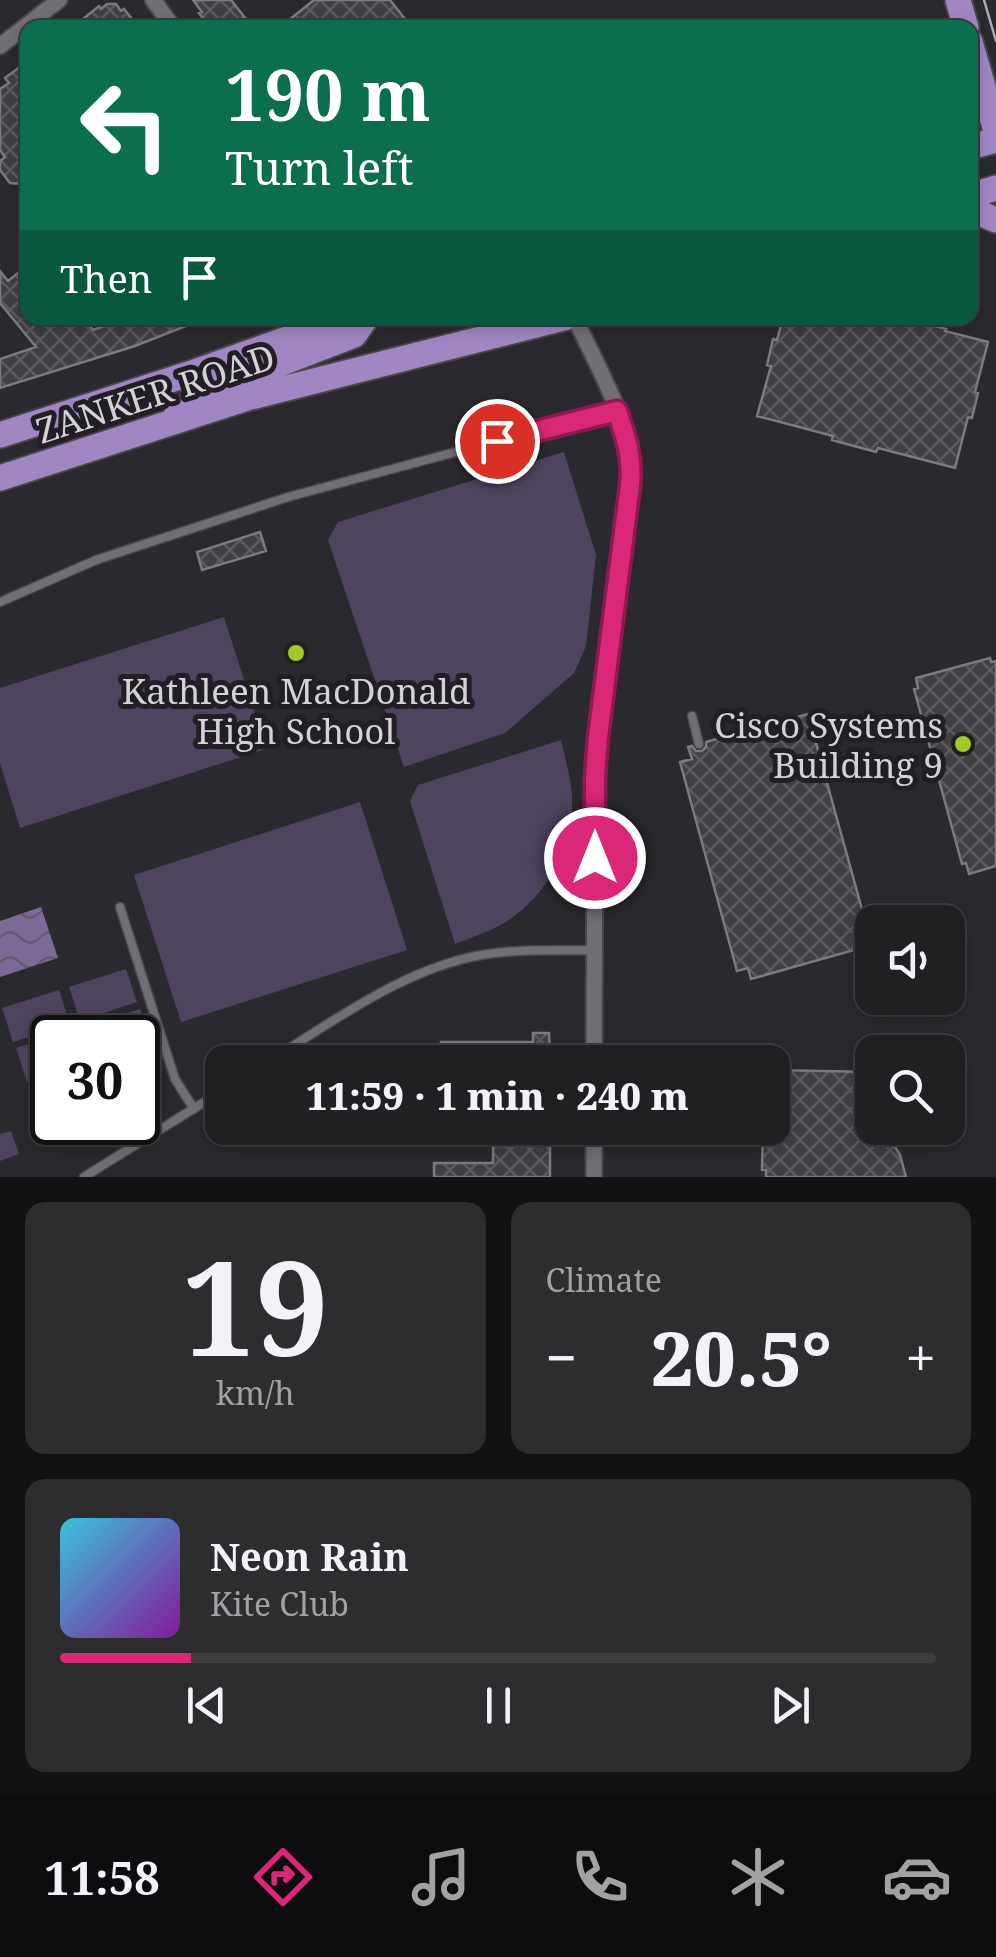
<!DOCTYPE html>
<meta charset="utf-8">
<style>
:root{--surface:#201f22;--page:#2d2c2f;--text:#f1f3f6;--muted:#a2a2a5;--line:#3d3d40;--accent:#db2777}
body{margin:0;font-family:"Noto Serif",serif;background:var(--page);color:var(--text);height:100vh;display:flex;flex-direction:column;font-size:38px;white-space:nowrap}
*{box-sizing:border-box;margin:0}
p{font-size:32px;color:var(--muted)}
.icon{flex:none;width:55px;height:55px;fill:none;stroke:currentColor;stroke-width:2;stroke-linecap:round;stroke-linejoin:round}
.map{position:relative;height:1177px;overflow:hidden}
.sheet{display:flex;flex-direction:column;gap:25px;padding:25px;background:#121113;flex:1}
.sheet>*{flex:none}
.banner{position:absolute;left:20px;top:20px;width:958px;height:305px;border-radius:20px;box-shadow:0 5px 15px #0003,0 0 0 2px var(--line);background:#0b6e4f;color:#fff;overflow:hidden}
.tools{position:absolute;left:855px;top:905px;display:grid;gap:20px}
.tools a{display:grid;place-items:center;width:110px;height:110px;border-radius:20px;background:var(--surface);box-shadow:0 5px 15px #0003,0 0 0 2px var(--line);font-size:50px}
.speed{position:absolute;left:30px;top:1015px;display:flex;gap:20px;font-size:50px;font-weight:700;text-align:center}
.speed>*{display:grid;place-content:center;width:130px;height:130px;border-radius:50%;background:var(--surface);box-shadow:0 5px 15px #0003,0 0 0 2px var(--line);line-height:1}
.speed .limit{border:5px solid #111;border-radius:15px;background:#fff;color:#111}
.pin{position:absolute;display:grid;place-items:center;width:85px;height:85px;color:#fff;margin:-42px;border:5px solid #fff;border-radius:50%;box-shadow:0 2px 10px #0007}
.me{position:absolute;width:110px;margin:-55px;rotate:0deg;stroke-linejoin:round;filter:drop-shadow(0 0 8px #0008)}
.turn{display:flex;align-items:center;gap:35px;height:210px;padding:0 40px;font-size:45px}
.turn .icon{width:130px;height:130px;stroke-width:2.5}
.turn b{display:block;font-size:70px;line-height:85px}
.then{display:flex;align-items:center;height:95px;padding:0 40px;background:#0003;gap:20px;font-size:38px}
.big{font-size:75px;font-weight:800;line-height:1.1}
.sheet .widget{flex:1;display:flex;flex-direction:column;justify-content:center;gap:15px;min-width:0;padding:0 35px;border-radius:20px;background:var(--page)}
.sheet .dial{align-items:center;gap:0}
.dial b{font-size:130px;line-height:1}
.song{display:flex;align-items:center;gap:30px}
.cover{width:120px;height:120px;border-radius:15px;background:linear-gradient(135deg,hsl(190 70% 55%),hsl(290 70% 35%))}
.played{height:10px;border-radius:5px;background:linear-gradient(90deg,var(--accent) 15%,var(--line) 15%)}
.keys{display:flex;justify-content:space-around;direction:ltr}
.heat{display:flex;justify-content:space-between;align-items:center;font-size:55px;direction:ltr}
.sheet .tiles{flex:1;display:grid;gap:25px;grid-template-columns:1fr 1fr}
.widget:last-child{grid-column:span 2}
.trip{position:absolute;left:205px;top:1045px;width:585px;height:100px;border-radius:20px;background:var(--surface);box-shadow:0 5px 15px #0003,0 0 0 2px var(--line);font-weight:800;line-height:100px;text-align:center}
.tabs{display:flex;height:160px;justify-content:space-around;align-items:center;background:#0d0c0e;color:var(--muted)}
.tabs .icon{width:70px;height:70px}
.tabs .selected{color:var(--accent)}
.tabs b{font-size:45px;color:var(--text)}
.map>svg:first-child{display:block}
.garden{fill:#4f445e}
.water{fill:url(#water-waves)}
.building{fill:url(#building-cross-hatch);stroke:#7c7a80;stroke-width:2.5}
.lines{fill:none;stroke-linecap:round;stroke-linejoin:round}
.service-casing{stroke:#49474c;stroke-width:11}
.minor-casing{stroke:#49474c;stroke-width:19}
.primary-casing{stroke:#49474c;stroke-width:29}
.service{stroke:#716f74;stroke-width:8}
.minor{stroke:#716f74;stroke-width:15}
.primary{stroke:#a087c3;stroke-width:25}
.tram{stroke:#adabaf;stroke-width:2.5}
.route-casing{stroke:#8e194d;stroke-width:25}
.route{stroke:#db2777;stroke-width:18}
.poi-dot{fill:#a2c928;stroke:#211f24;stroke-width:4}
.labels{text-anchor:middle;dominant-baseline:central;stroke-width:10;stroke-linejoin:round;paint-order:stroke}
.street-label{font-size:35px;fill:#d4d2d6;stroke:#211f24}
.poi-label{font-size:35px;fill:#d4d2d6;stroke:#211f24}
</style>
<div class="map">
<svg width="996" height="1177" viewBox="0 0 996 1177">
<defs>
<pattern id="water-waves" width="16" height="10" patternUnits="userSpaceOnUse" patternTransform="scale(2.5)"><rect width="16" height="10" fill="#7b6b94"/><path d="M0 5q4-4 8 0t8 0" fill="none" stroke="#635972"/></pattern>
<pattern id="building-cross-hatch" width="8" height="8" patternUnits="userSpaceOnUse" patternTransform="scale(2.5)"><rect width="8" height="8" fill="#403f44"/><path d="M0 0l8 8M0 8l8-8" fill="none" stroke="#5b5a5e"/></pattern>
</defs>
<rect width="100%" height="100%" fill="#2a292d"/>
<path class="garden" d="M 564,452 L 596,555 L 586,646 L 574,673 L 505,733 L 404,767 L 328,540 L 338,522 Z
M 224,617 L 266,749 L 20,828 L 0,763 L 0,688 Z
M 561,740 C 564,755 569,771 571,786 C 579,841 547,900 499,926 C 485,933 469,938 455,944 L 410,801 L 418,785 Z
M 360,802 L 407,950 L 181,1022 L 134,875 Z
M 126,969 L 137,1002 L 80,1021 L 69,987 Z
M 59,990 L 70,1024 L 13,1042 L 2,1008 Z
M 140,1009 L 150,1042 L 138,1046 L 138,1038 L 86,1037 L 83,1027 Z
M 73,1030 L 75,1037 L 52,1038 L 52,1074 L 27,1082 L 16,1048 Z
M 151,1049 L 162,1082 L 138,1090 L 138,1053 Z
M 52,1081 L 52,1118 L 39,1122 L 29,1088 Z
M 11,1131 L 19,1154 L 0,1161 L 0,1134 Z"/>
<path class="water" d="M 41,907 L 58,958 L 0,977 L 0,921 Z"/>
<path class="building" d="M 193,0 L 231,0 L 253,28 L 211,28 L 199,13 L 202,12 Z
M 314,0 L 390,0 L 412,28 L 376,28 L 371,21 L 363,28 L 279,28 Z
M 107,4 L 116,4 L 121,11 L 124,9 L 139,28 L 72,28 L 99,6 L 101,9 Z
M 28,61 L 28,179 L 21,184 L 10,183 L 0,170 L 0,161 L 5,157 L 0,150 L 0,89 L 9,83 L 5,78 Z
M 28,265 L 28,318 L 85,318 L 93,330 L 128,318 L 206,318 L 135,346 L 0,388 L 0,359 L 36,347 L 0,303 L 0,271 L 8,281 Z
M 783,318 L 913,318 L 915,320 L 946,329 L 945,331 L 988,342 L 975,392 L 978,393 L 972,418 L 968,417 L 955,468 L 878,448 L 876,452 L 832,440 L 833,436 L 757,416 L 771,366 L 767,365 L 773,339 L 777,340 Z
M 260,532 L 266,551 L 202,570 L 197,552 Z
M 990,658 L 991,662 L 996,661 L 996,866 L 969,874 L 966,863 L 962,864 L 914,689 L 918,688 L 916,678 Z
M 808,714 L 863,913 L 859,916 L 858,921 L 861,926 L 867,927 L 872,945 L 751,979 L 748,968 L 737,971 L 680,762 L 692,759 L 688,747 L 692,746 L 696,751 L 702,751 L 706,747 L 706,742 Z
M 533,1033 L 549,1033 L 550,1062 L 441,1062 L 441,1042 L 533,1042 Z
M 773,1070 L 872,1072 L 872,1128 L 889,1128 L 889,1137 L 900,1155 L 906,1177 L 766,1177 L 766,1170 L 762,1170 L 763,1128 L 772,1128 Z
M 522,1128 L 550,1128 L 550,1177 L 434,1177 L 434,1163 L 493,1163 L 493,1146 L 522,1146 Z"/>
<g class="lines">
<defs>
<path id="service" d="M 0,602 L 96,560 L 288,497 L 556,425 L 617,411
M 692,716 L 699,744
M 120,907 L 175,1079 L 194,1109
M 865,920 L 892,912
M 268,1062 C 335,1020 413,962 495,953 C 527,949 561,951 595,950
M 84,1177 L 222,1091"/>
<path id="minor" d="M 153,0 L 174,28
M 0,46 L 59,0
M 575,318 C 596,364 628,418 632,468 L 597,737 L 595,777 L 594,1062
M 594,1177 L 594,1128"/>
<path id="primary" d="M 958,0 L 966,28
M 970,42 L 996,131
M 970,147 L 996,140
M 970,196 L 996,188
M 970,209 L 996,220
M 177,413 L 205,393 L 354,335 L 366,318
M 0,435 L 192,373 L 345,318
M 0,478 L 247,398 L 564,318"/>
</defs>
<use href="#service" class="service-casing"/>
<use href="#minor" class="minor-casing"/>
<use href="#primary" class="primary-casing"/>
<use href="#service" class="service"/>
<use href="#minor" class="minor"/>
<use href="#primary" class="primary"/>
<path class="tram" d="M 984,0 L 996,41"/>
</g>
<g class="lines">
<defs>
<path id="route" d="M 497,441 L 617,411 C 626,437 633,458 630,485 L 598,737 L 595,777 L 595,858"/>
</defs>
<use href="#route" class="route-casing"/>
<use href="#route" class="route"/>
</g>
<g class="poi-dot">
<circle cx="296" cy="653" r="10"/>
<circle cx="963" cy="744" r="10"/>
</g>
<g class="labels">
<g class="street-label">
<text transform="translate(155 393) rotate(-18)">ZANKER ROAD</text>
</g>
<g class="poi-label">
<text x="296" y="690">Kathleen MacDonald<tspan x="296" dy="40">High School</tspan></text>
<text x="943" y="724" text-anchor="end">Cisco Systems<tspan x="943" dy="40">Building 9</tspan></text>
</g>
</g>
</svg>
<div class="tools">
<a><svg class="icon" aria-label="sound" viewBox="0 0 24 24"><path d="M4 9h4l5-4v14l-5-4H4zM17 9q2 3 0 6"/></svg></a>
<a><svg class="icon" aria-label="search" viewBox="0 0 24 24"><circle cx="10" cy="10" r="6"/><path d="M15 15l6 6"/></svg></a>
</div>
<div class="speed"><div class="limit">30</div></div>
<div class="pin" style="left:497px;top:441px;background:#d93025"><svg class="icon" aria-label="arrive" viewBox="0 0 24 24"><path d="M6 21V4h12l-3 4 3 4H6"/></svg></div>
<svg class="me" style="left:595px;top:858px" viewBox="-20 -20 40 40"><circle r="17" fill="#db2777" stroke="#fff" stroke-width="3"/><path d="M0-11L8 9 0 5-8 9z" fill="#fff"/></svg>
<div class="trip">11:59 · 1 min · 240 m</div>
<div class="banner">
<div class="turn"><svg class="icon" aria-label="left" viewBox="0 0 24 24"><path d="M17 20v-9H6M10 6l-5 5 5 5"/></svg><div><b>190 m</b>Turn left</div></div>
<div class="then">Then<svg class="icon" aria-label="arrive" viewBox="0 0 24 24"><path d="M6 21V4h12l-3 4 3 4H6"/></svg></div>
</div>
</div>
<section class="sheet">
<div class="tiles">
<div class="widget dial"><b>19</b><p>km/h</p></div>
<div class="widget"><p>Climate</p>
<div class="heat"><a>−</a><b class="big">20.5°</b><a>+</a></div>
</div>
<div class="widget">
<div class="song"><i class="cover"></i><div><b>Neon Rain</b><p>Kite Club</p></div></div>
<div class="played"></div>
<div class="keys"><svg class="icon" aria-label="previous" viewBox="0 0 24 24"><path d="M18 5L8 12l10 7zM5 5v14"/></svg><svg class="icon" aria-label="pause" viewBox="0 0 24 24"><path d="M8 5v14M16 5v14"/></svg><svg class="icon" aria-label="next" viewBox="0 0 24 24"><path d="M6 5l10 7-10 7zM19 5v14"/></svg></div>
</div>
</div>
</section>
<nav class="tabs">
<b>11:58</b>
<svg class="icon selected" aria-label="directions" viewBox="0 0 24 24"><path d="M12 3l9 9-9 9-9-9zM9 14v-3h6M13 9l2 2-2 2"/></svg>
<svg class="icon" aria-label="music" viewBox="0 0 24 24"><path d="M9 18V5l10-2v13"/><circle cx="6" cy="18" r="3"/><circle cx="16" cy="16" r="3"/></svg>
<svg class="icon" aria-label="phone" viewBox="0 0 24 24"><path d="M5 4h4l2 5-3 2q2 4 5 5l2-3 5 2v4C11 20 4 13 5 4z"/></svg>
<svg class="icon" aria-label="climate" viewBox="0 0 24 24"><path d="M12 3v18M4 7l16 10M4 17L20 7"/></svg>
<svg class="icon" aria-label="car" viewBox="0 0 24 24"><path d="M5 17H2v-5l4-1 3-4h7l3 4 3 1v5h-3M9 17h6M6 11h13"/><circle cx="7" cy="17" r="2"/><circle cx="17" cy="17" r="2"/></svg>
</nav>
